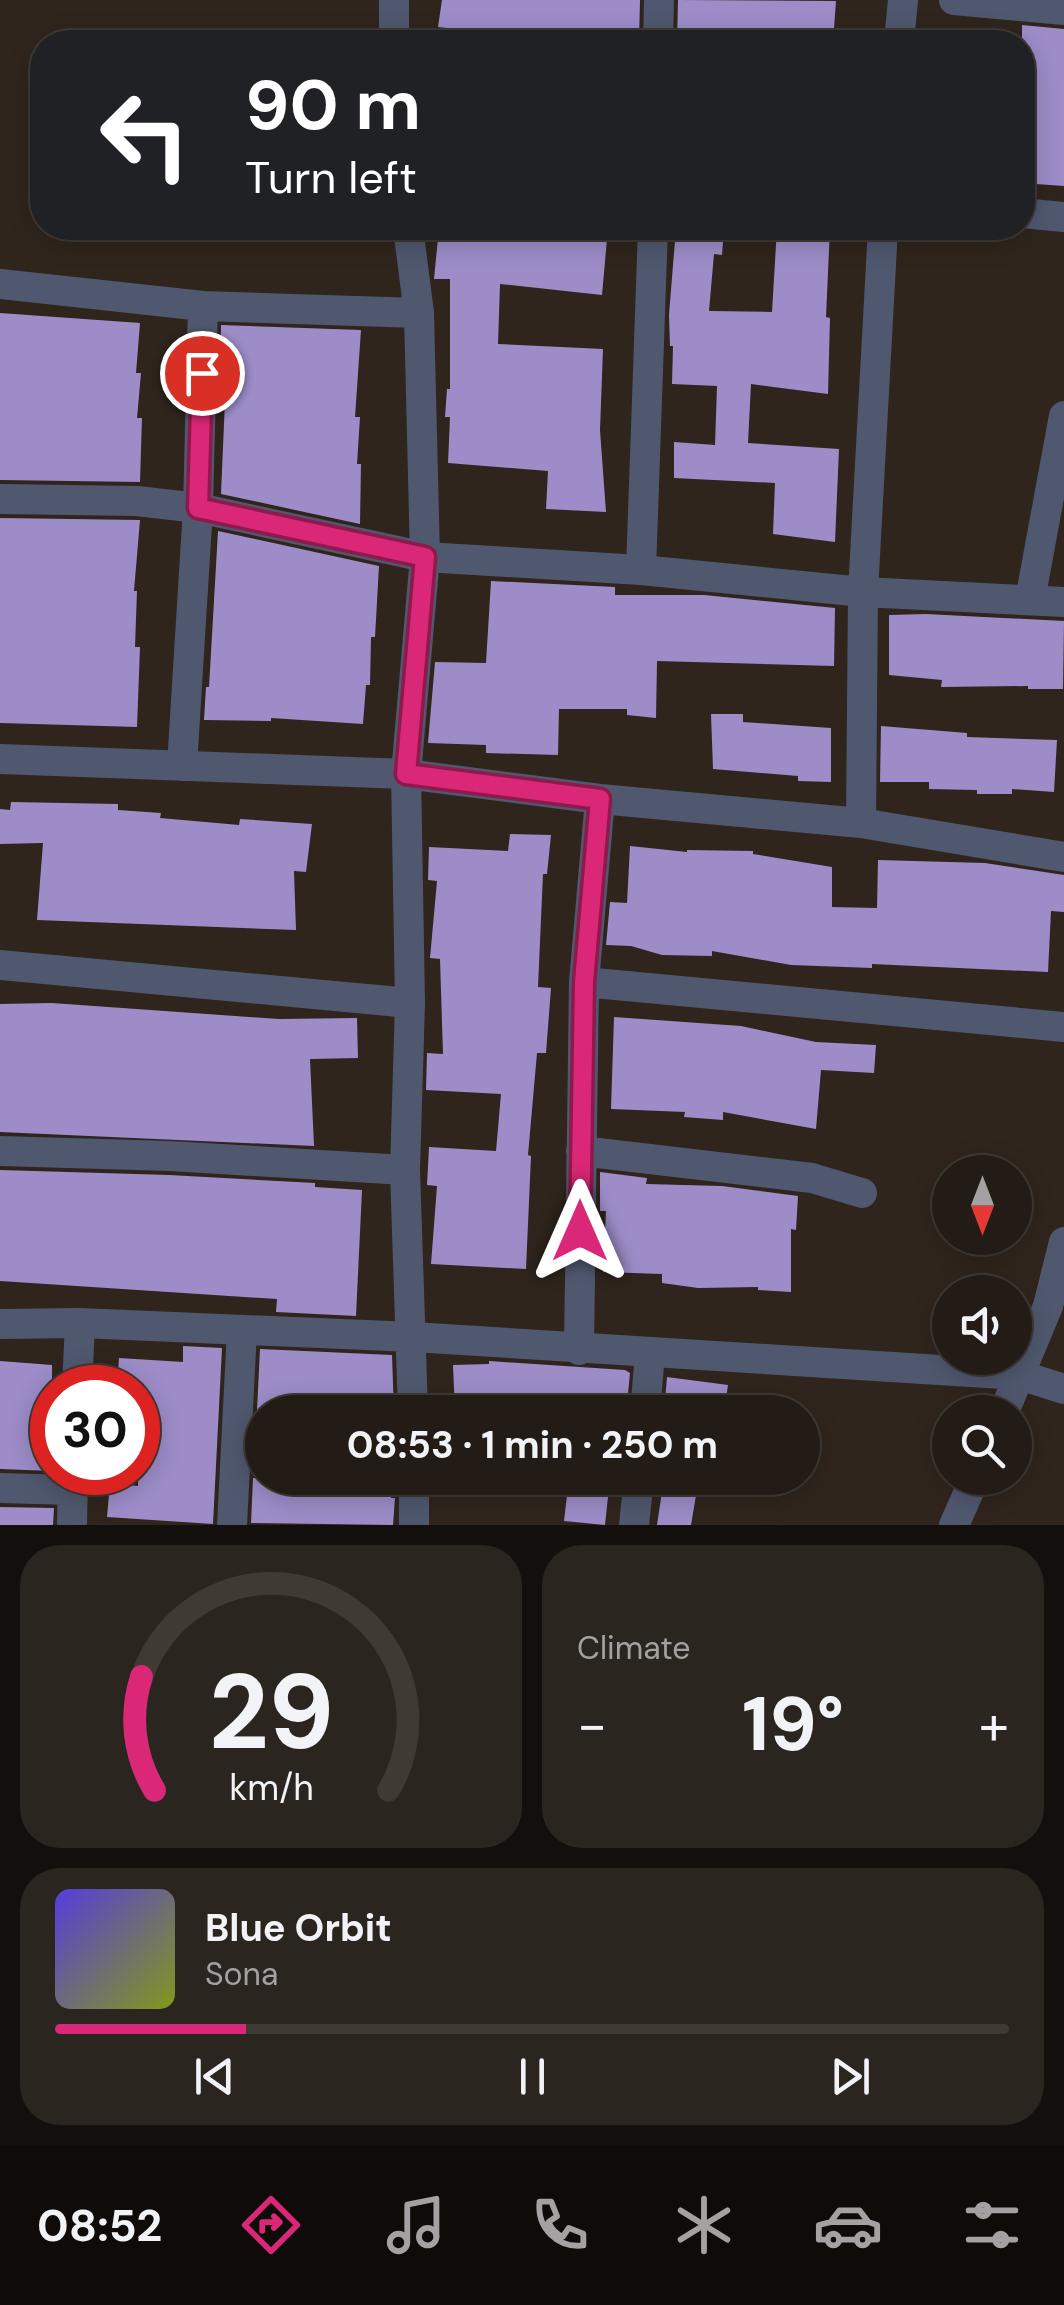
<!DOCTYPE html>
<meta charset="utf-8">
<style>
:root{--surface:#231c16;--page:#2b251f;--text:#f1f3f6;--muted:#a3a1a1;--line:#403a35;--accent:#db2777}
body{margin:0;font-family:"DM Sans",sans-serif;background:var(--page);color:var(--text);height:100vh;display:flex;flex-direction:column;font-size:38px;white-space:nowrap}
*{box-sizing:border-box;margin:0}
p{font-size:32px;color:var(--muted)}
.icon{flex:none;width:55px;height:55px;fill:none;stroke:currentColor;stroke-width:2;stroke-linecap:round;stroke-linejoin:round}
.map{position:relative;height:1525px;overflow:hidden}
.panel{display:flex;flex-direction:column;gap:20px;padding:20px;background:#130f0c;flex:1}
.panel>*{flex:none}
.hud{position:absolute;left:30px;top:30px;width:1005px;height:210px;border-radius:40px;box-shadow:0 5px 25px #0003,0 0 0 2px var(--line);background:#202124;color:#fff;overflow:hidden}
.needle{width:65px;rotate:180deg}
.tools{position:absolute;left:932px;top:1155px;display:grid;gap:20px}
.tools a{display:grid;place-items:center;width:100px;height:100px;border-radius:50%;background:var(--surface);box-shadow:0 5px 25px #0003,0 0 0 2px var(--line);font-size:50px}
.speed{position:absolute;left:30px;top:1365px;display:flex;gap:20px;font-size:50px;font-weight:700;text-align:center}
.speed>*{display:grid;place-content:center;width:130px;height:130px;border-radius:50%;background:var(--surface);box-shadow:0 5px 25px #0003,0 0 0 2px var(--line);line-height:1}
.speed .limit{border:15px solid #d22;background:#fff;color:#111}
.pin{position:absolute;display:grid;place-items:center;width:85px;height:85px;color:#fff;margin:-42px;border:5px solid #fff;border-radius:50%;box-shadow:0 2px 10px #0007}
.me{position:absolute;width:110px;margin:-55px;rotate:0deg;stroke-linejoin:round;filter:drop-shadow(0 0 8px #0008)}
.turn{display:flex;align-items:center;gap:35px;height:210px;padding:0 50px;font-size:45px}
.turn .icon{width:130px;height:130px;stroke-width:2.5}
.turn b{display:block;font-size:70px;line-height:85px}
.big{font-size:75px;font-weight:700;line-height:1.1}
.panel .widget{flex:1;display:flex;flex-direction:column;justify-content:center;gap:15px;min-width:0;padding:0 35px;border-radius:40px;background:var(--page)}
.panel .dial{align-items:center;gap:0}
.dial svg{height:260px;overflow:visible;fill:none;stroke:var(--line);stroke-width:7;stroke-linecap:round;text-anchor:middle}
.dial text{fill:var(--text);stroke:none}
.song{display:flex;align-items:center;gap:30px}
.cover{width:120px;height:120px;border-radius:15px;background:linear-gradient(135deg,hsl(250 70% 55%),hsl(70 70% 35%))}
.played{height:10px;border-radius:5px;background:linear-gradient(90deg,var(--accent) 20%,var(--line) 20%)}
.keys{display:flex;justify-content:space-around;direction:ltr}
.heat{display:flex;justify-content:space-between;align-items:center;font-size:55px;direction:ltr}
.panel .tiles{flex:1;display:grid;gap:20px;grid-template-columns:1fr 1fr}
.widget:last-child{grid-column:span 2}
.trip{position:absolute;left:245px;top:1395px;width:575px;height:100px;border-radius:50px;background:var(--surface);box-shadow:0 5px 25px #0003,0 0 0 2px var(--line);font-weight:700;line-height:100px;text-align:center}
.menu{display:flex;height:160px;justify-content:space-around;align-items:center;background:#0e0b09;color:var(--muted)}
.menu .icon{width:70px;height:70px}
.menu .on{color:var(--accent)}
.menu b{font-size:45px;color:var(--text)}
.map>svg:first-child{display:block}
.building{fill:#9d8cc8}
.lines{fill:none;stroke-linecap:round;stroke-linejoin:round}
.minor{stroke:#50586f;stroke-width:30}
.route-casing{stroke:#8e194d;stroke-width:25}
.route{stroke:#db2777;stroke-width:18}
</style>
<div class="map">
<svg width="1064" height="1525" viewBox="0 0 1064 1525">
<rect width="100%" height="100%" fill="#2f251d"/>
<path class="building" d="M 442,0 L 640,0 L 639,42 L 563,40 L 438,27 Z
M 678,0 L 836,1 L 833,42 L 677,42 Z
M 1022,25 L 1064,29 L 1064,186 L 1022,183 Z
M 439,228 L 608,228 L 602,295 L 500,284 L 498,344 L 603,349 L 600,430 L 606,512 L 546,509 L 548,471 L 448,463 L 450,417 L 445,417 L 447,389 L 450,389 L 450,279 L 434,279 Z
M 676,228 L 724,228 L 722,255 L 714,254 L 709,311 L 772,312 L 777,228 L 830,228 L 826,317 L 830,318 L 828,394 L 751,384 L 748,443 L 839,449 L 835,542 L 773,534 L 775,483 L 674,478 L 674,442 L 715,445 L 717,386 L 672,384 L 673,346 L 670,346 L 669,315 Z
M 0,313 L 140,323 L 136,373 L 141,373 L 137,418 L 142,418 L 140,482 L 0,480 Z
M 221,325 L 361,330 L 355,417 L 360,417 L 357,464 L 361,464 L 360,524 L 221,494 L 225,401 L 219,401 Z
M 0,518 L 140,520 L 134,591 L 137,591 L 135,647 L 140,647 L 137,727 L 0,723 Z
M 218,531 L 379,566 L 375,637 L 371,637 L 370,685 L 366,685 L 363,724 L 271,718 L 271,721 L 204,720 L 206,687 L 209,687 Z
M 491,581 L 615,587 L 615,595 L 704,595 L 835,608 L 834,666 L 657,661 L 656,718 L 627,715 L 627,709 L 559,709 L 558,755 L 486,753 L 486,745 L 428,743 L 435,662 L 486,663 Z
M 926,614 L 1064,621 L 1063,689 L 1028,689 L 1028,686 L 941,687 L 942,680 L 889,675 L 889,615 Z
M 711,714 L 743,714 L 743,722 L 831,728 L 831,782 L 798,781 L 798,776 L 713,769 Z
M 881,726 L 967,733 L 967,737 L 1057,740 L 1054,792 L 1012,789 L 1012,794 L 977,794 L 977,790 L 929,789 L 929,782 L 880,782 Z
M 11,802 L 118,804 L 118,810 L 161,813 L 160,818 L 239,825 L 240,819 L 312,824 L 306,872 L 294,871 L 296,930 L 37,920 L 43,843 L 0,844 L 0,809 L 10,810 Z
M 510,834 L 551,835 L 547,874 L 543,874 L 538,987 L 551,988 L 546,1053 L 537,1053 L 528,1155 L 531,1156 L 526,1269 L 431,1264 L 437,1186 L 427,1185 L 429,1147 L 496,1151 L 501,1094 L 426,1090 L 427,1053 L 443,1054 L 440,959 L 430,958 L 437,881 L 428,880 L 429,847 L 508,851 Z
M 630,846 L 687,852 L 687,850 L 753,851 L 753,854 L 832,867 L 832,907 L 877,908 L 878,860 L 985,863 L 1064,875 L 1064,912 L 1051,911 L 1048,972 L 872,964 L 872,968 L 791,965 L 712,951 L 712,956 L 662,955 L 631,946 L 606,945 L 610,902 L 627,903 Z
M 52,1003 L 279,1019 L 357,1018 L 358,1058 L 310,1059 L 314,1146 L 0,1132 L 0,1004 Z
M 614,1017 L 741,1026 L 816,1042 L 876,1045 L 874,1073 L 821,1070 L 816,1129 L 723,1112 L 723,1120 L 684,1117 L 685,1112 L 611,1109 Z
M 0,1170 L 169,1175 L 315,1183 L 315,1187 L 362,1190 L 356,1316 L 276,1312 L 277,1299 L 0,1281 Z
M 600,1172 L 647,1178 L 646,1184 L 722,1186 L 798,1196 L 796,1230 L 791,1229 L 791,1292 L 758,1290 L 758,1287 L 698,1288 L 662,1283 L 662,1274 L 603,1272 L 606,1211 L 600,1211 Z
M 183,1346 L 222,1348 L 213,1524 L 107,1517 L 110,1483 L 138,1486 L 138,1388 L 117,1388 L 119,1358 L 183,1362 Z
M 260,1349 L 392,1355 L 394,1412 L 257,1410 Z
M 0,1361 L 52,1365 L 52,1471 L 0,1469 Z
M 489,1361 L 625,1370 L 630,1373 L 627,1404 L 559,1402 L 559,1412 L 455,1412 L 453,1365 L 489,1364 Z
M 667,1377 L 728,1385 L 724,1412 L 664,1412 Z
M 253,1478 L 392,1478 L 391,1498 L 395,1498 L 393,1525 L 251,1523 Z
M 569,1478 L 610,1478 L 605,1525 L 564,1521 Z
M 664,1478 L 699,1478 L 691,1525 L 657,1525 Z
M 0,1507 L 54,1508 L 53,1525 L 0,1525 Z"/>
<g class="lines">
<path class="minor" d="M 394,0 L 394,42
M 954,0 L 1064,10
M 658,42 L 659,0
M 899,42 L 903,0
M 1022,213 L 1064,217
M 0,284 L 203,306 L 419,313 L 408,228
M 0,499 L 137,501 L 198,508 L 425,557 L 641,570 L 863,592 L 1064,602
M 641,570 L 653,228
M 1030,600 L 1064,416
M 0,759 L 406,774 L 600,799 L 861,823 L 1064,857
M 182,766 L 198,508 L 203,306
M 861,823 L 863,592 L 883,228
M 0,965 L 410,1003
M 584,982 L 1064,1027
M 0,1151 L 170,1156 L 405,1170
M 581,1151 L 812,1178 L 862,1193
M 0,1324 L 80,1323 L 413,1337 L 1020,1375 L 1064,1389
M 579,1350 L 584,982 L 600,799
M 77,1388 L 80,1323
M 413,1412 L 405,1170 L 410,1003 L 406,774 L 425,557 L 419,313
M 645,1412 L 650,1354
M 1004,1412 L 1048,1306 L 1064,1242
M 414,1478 L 414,1525
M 0,1488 L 72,1490
M 72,1525 L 73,1472
M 232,1525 L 242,1330
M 634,1525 L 639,1478
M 954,1525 L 975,1478"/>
</g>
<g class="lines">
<defs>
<path id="route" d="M 202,373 L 198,508 L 425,557 L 406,774 L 600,799 L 584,982 L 580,1231"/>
</defs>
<use href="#route" class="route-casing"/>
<use href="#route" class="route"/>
</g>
</svg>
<div class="tools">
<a><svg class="needle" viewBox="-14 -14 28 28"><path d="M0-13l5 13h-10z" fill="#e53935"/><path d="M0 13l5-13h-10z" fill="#a3a1a1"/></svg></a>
<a><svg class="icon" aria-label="sound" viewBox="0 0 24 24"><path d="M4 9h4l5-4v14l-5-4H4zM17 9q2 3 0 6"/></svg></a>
<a><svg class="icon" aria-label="search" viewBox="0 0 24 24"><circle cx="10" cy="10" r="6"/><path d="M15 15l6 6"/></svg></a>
</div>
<div class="speed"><div class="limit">30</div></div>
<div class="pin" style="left:202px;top:373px;background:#d93025"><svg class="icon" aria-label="arrive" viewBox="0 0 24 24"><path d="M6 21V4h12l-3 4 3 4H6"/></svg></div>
<svg class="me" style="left:580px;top:1231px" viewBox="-20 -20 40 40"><path d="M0-17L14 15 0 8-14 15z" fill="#db2777" stroke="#fff" stroke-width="4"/></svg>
<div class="trip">08:53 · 1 min · 250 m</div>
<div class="hud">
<div class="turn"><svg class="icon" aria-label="left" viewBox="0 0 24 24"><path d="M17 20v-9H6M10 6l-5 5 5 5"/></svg><div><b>90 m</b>Turn left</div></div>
</div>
</div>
<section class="panel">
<div class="tiles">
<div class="widget dial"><svg viewBox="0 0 100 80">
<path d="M14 69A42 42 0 1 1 86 69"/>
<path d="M14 69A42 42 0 0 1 10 34" stroke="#db2777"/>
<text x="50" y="56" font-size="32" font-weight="700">29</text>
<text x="50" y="72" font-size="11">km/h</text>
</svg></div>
<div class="widget"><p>Climate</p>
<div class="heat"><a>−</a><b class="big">19°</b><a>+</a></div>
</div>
<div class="widget">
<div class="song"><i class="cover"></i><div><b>Blue Orbit</b><p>Sona</p></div></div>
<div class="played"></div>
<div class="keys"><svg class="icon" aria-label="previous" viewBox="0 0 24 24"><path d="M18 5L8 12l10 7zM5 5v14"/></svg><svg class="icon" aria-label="pause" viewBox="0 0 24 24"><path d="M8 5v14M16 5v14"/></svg><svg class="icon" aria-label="next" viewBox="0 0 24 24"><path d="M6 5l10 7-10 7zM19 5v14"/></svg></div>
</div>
</div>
</section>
<nav class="menu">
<b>08:52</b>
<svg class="icon on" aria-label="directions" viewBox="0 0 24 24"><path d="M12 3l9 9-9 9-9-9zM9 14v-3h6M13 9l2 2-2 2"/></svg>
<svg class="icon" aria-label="music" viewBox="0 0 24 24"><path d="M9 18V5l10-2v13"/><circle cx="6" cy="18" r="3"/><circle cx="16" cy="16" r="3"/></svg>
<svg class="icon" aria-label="phone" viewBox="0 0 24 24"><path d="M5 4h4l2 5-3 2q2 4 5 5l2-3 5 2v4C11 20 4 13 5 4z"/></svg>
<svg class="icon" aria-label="climate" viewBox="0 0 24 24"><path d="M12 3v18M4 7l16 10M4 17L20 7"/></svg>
<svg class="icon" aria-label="car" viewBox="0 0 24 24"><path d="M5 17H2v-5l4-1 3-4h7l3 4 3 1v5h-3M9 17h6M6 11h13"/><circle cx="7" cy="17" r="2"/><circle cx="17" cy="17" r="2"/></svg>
<svg class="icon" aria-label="filters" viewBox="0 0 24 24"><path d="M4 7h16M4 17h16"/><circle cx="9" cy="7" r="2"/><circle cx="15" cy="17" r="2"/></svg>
</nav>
